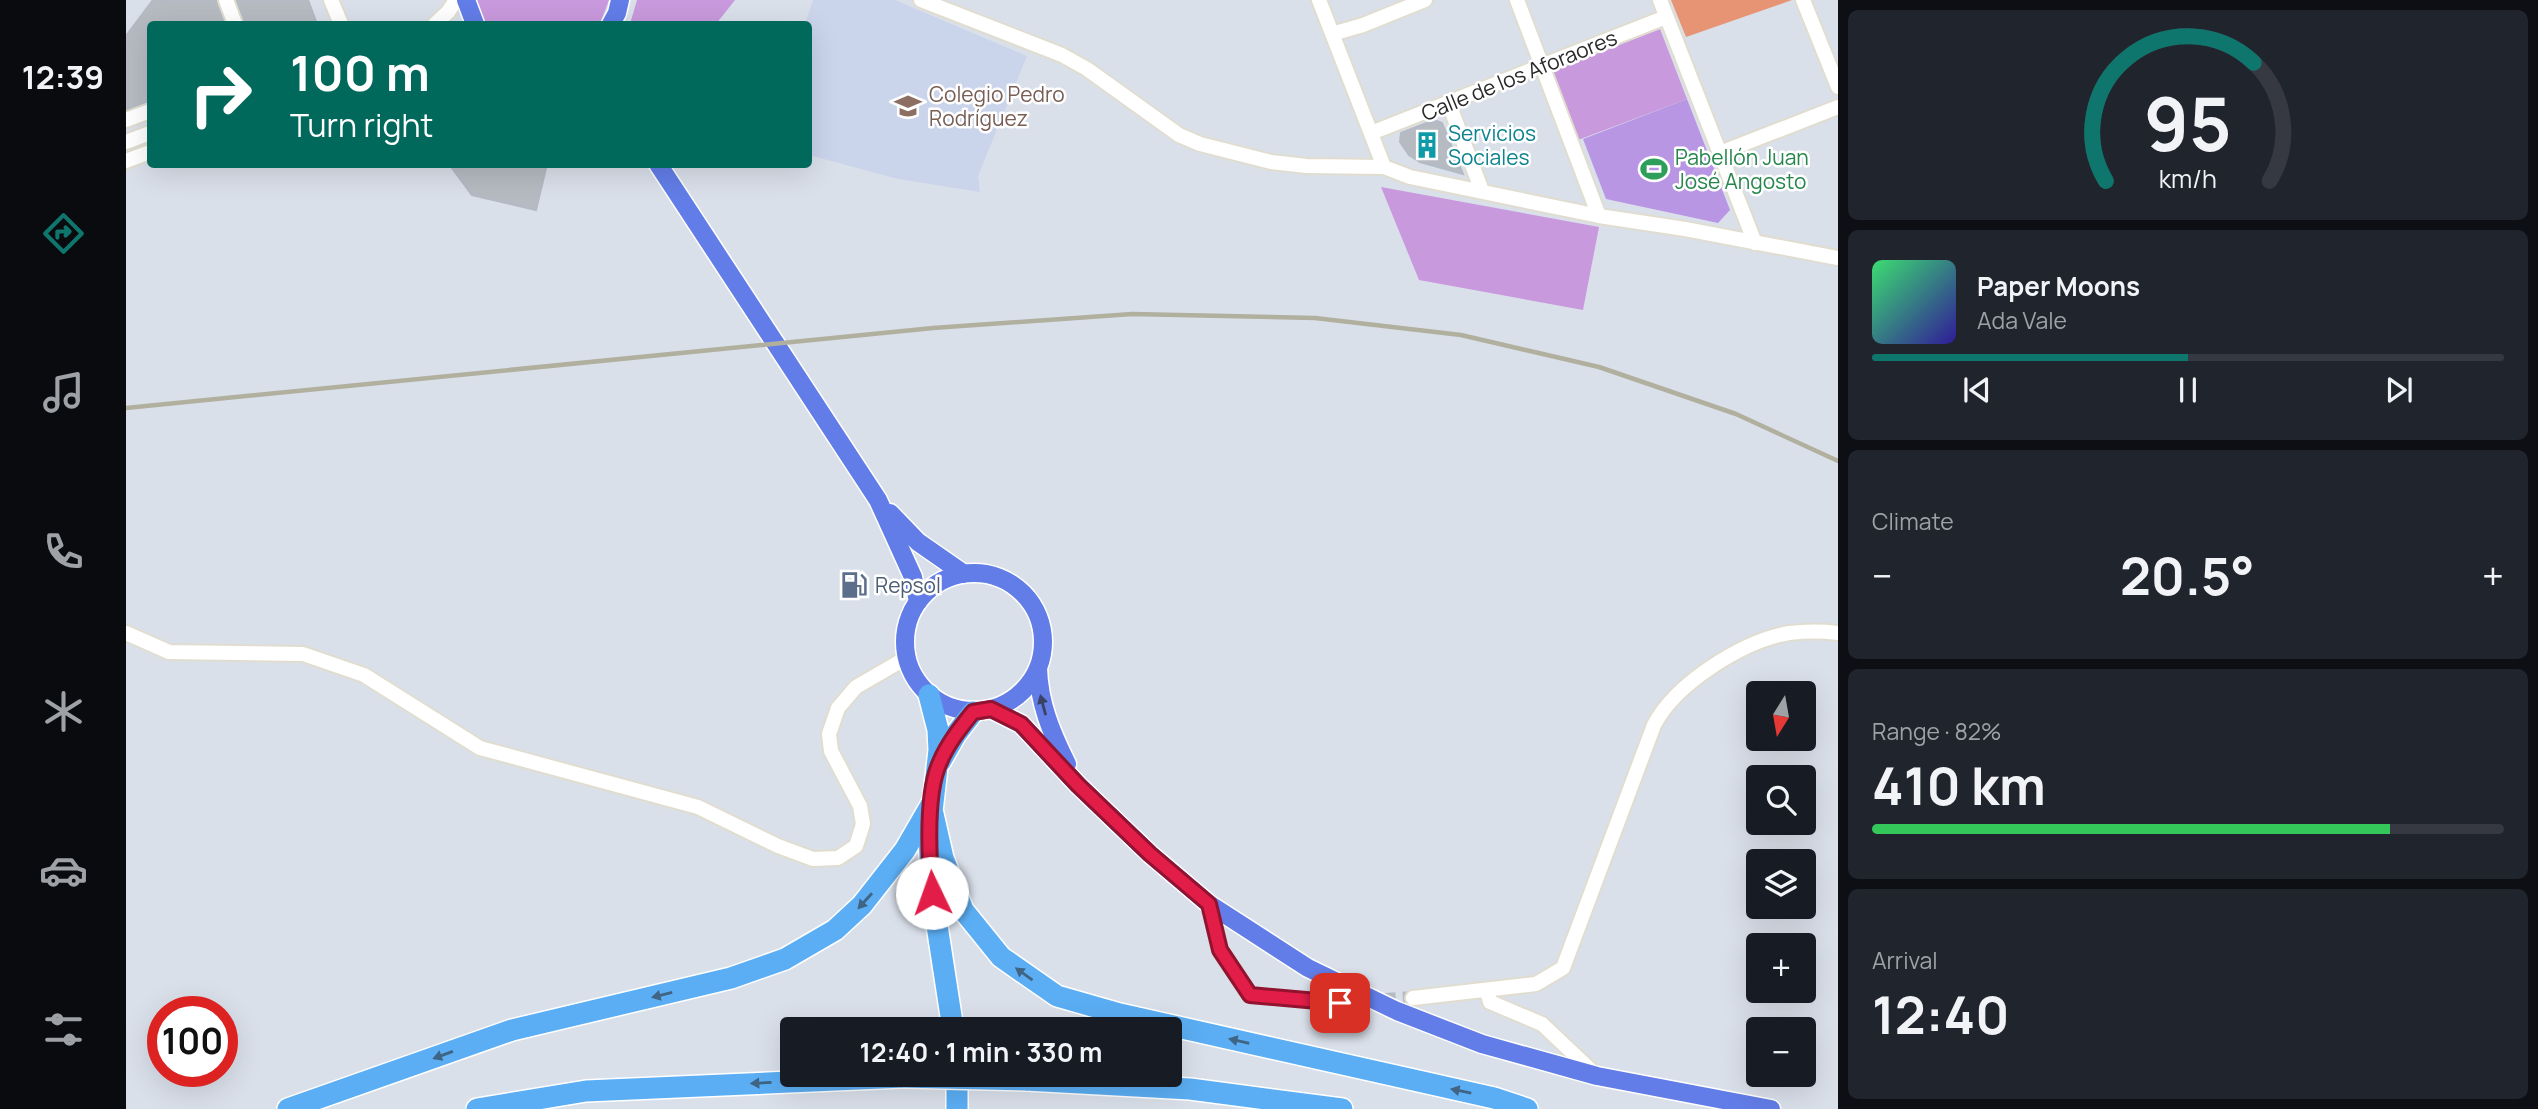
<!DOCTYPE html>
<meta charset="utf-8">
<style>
:root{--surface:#171b24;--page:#20242c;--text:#f1f3f6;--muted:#9ea1a6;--line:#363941;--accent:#0f766e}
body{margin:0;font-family:Manrope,sans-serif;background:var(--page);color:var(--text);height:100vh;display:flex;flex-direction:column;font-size:26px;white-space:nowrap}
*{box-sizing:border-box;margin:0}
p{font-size:23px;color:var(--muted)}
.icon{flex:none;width:38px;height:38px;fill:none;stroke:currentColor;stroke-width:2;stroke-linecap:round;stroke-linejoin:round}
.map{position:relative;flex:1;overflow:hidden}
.details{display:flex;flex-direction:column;gap:10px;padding:10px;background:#0d0f14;width:700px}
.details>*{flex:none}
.banner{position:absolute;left:21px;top:21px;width:665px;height:147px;border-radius:7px;box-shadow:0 7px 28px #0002;background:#00695c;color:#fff;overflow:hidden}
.needle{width:46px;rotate:191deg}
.tools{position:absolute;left:1620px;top:681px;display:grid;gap:14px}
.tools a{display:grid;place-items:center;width:70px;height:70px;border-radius:7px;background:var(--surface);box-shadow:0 7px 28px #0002;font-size:35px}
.speed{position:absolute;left:21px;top:996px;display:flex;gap:14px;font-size:35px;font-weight:700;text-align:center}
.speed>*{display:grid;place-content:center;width:91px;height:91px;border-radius:50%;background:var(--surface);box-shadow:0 7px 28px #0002;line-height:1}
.speed .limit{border:10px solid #d22;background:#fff;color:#111}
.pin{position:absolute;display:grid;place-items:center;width:60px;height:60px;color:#fff;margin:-30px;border-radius:14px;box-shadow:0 4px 10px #0006}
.me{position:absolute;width:77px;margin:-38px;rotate:357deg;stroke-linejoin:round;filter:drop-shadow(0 0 5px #0008)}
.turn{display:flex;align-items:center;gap:24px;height:147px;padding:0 28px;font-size:32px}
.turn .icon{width:91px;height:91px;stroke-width:2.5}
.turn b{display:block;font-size:49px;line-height:60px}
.big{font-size:52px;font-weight:700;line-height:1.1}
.details .widget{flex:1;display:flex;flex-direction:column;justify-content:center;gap:10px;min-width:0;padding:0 24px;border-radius:10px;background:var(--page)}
.details .dial{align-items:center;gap:0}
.dial svg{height:182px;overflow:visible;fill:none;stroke:var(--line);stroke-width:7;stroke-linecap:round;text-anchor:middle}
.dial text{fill:var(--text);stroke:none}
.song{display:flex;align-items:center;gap:21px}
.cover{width:84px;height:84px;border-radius:10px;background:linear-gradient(135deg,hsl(140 70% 55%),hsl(250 70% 35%))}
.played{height:7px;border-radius:4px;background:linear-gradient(90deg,var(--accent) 50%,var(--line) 50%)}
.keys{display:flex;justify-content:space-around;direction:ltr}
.heat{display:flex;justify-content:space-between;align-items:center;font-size:38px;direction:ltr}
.charge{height:10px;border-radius:5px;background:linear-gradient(90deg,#34c759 82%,var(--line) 0)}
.trip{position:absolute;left:654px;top:1017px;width:402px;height:70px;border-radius:7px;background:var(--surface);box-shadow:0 7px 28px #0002;font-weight:700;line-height:70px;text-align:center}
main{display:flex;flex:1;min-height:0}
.tab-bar{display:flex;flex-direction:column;width:126px;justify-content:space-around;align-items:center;background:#090b0e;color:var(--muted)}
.tab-bar .icon{width:49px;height:49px}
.tab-bar .selected{color:var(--accent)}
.tab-bar b{font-size:32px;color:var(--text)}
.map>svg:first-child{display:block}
.education{fill:#cad4eb}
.green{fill:#c899dd}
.pitch{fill:#b996e4}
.water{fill:#e69473}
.building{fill:#b6bbc2;stroke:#b4bac5;stroke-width:2}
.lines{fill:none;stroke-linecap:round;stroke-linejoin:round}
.minor-tunnel{stroke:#b6bbc3;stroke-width:14;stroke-dasharray:14 7;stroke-linecap:butt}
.minor-casing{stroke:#e0ddd0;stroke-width:18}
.major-casing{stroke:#fff;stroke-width:21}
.highway-casing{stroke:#fff;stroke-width:24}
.minor{stroke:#fff;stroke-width:14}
.major{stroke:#627de7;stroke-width:18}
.highway{stroke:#5baef4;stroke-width:21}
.rail{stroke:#b1af9e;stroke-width:4.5}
.highway-bridge-casing{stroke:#fff;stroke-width:24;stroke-linecap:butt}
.highway-bridge{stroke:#5baef4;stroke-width:21}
.oneway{fill:#394261}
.oneway2{fill:#3f6484}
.route-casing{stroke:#92132f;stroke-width:18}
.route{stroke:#e11d48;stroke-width:12}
.labels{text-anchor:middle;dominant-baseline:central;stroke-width:5;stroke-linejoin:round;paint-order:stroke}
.street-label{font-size:21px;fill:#282828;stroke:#fff}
.education-label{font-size:21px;fill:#785e54;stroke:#fff;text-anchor:start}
.culture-label{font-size:21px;fill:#0d838f;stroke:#fff;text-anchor:start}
.leisure-label{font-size:21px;fill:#27864d;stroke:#fff;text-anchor:start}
.service-label{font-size:21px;fill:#4e5e75;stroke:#fff;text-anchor:start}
</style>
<main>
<nav class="tab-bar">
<b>12:39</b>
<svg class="icon selected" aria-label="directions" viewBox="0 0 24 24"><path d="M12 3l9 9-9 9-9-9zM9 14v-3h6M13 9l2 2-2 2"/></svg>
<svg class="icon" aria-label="music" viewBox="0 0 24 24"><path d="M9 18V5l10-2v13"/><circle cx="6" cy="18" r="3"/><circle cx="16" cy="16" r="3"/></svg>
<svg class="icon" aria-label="phone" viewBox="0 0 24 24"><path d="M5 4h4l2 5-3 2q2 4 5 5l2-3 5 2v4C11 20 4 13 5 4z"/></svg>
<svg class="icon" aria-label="climate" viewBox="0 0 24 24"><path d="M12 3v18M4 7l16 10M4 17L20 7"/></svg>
<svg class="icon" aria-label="car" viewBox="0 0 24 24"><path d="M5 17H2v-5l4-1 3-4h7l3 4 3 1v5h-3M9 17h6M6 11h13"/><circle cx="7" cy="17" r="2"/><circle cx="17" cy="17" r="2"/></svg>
<svg class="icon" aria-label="filters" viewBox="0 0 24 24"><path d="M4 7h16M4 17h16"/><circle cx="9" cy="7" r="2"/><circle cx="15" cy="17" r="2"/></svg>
</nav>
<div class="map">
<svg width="1712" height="1109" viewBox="0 0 1712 1109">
<rect width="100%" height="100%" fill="#dae0ea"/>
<path class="education" d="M 687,0 L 769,0 L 901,56 L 852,176 L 854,192 L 772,179 L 683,155 L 682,24 L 679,24 Z"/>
<path class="green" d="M 350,0 L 483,0 L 474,24 L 360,24 L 355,17 Z
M 511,0 L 609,0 L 590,24 L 504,24 Z
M 1534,29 L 1561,99 L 1452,140 L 1425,70 Z
M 1255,187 L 1473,227 L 1457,310 L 1293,280 Z"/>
<path class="pitch" d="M 1561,99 L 1604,210 L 1592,223 L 1480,199 L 1457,139 Z"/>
<path class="water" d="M 1545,0 L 1666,0 L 1560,37 Z"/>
<path class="building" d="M 27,0 L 91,0 L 99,24 L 24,24 L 24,102 L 0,110 L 0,36 Z
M 110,0 L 182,0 L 191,24 L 118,24 Z
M 1308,120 L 1316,123 L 1337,174 L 1294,162 L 1283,155 L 1274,142 L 1275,133 Z
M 323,164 L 421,164 L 410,210 L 346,195 Z"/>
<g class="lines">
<path class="minor-tunnel" d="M 1214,1003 L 1287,998"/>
<defs>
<path id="minor" d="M 100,0 L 109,24
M 205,0 L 215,24
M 795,0 L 936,55 L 961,69 L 1053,135 L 1074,144 L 1145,162 L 1181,166 L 1258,167 L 1284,177 L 1473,216 L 1559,229 L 1712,258
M 1193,0 L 1258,167
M 1391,0 L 1473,216
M 1534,0 L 1629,243
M 1677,0 L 1712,87
M 309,24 L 322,12 L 330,0
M 1206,34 L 1237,25 L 1299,0
M 1323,104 L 1356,191
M 0,120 L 24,111
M 1245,133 L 1540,17
M 0,142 L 24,133
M 1594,153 L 1712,107
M 0,161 L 24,152
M 0,633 L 43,652 L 177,654 L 238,675 L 354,748 L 572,807 L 652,846 L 687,859 L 712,858 L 730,846 L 737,824 L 734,806 L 705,751 L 703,734 L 712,708 L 730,687 L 780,658
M 1083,904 L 1094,950 L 1124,995 L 1214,1003
M 1361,990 L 1364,1002 L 1416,1024 L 1470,1075
M 1287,998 L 1410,984 L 1437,968 L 1528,725 C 1550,683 1617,641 1663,633 C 1679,631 1696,631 1712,633"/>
<path id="major" d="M 340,0 L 349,24
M 485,24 L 491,13 L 494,0
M 532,164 L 752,500 L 787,577 L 792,602
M 764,513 L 792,542 L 838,574
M779 642a69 69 0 1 1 138 0a69 69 0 1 1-138 0Z
M 912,668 C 913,703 925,732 941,764
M 865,709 L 895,724 L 952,785 L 1024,854 L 1083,904 L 1182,968 L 1271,1011 L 1356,1044 L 1471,1076 L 1645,1109"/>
<path id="highway" d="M 803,695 L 812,730 L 813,750 L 803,838 L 806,893 L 827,1029
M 814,762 L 830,734 L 847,712
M 805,805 L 817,858 L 837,910 L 875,957 L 931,996 L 994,1014 L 1368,1098 L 1401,1109
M 900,1080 L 1064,1089 L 1216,1109
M 162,1109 L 386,1030 L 605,978 L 659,959 L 709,930 L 736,905 L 779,850 L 805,805
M 351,1109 L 460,1091 L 777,1077
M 831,1109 L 831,1074"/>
</defs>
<use href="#minor" class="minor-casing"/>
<use href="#major" class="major-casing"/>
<use href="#highway" class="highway-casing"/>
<use href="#minor" class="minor"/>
<use href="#major" class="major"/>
<use href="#highway" class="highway"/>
<path class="rail" d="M 0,408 L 807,328 L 1006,314 L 1189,318 L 1335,335 L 1473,367 L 1610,414 L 1712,461"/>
<defs>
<path id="highway-bridge" d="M 777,1077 L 900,1080"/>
</defs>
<use href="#highway-bridge" class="highway-bridge-casing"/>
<use href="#highway-bridge" class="highway-bridge"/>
</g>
<defs><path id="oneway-solid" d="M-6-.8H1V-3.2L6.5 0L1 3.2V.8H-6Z" transform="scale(1.75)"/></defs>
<use class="oneway" href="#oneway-solid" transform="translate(917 705) rotate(-105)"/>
<g class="oneway2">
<use href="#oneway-solid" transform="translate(739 901) rotate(132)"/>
<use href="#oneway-solid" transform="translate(898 974) rotate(-144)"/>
<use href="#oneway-solid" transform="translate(536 995) rotate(166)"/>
<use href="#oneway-solid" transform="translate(1113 1041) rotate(-167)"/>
<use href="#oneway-solid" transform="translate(317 1055) rotate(160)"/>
<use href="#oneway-solid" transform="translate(635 1083) rotate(177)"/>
<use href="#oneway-solid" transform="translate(1335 1091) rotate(-168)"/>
</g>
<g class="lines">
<defs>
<path id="route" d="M 806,893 C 803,857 799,794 814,762 C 822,743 835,727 847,712 L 865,709 L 895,724 L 952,785 L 1024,854 L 1083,904 L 1094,950 L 1124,995 L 1214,1003"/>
</defs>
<use href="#route" class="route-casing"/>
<use href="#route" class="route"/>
</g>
<defs>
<symbol id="school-bare" viewBox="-9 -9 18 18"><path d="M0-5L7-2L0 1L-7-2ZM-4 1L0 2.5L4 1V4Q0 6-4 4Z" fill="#8d6e63" stroke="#fff" stroke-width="2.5" paint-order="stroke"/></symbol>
<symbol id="building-bare" viewBox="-9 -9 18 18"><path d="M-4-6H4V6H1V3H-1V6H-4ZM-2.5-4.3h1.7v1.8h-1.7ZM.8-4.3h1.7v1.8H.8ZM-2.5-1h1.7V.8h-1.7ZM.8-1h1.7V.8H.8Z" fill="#0f9aa8" stroke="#fff" stroke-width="2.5" paint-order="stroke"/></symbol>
<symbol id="stadium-bare" viewBox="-9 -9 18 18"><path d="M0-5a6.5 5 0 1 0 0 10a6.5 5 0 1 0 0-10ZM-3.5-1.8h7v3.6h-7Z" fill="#2e9e5b" stroke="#fff" stroke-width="2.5" paint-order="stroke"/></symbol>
<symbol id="fuel-bare" viewBox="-9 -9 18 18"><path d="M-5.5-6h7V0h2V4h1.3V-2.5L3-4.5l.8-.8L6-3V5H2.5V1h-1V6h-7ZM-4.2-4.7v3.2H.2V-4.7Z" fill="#5c6f8a" stroke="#fff" stroke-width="2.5" paint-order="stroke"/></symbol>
</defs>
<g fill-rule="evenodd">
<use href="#school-bare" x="763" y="87" width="38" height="38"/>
<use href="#building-bare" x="1282" y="126" width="38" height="38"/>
<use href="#stadium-bare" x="1509" y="150" width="38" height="38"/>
<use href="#fuel-bare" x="709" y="566" width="38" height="38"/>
</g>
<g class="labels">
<g class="street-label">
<text transform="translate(1393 75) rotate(-22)">Calle de los Aforaores</text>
</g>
<g class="education-label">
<text x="803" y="94">Colegio Pedro<tspan x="803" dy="24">Rodríguez</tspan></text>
</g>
<g class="culture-label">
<text x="1322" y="133">Servicios<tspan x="1322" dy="24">Sociales</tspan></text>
</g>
<g class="leisure-label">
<text x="1549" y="157">Pabellón Juan<tspan x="1549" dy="24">José Angosto</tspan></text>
</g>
<g class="service-label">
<text x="749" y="585">Repsol</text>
</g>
</g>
</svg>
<div class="tools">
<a><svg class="needle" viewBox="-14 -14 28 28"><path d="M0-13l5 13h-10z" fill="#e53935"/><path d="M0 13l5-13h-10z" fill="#9ea1a6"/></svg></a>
<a><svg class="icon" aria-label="search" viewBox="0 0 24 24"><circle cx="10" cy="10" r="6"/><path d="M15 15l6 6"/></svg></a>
<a><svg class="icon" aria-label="layers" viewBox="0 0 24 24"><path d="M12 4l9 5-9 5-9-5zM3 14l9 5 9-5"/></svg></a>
<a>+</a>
<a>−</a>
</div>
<div class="speed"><div class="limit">100</div></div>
<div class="pin" style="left:1214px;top:1003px;background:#d93025"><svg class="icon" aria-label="arrive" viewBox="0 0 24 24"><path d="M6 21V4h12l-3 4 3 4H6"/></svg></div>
<svg class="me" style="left:806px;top:893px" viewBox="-20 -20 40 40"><circle r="19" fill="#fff"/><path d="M0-13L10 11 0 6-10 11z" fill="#e11d48"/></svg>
<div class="trip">12:40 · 1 min · 330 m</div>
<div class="banner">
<div class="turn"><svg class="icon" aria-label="right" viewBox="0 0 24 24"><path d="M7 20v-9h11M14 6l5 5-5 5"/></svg><div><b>100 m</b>Turn right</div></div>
</div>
</div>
<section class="details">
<div class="widget dial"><svg viewBox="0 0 100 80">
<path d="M14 69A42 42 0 1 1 86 69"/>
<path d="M14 69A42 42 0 0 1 79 17" stroke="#0f766e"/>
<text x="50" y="56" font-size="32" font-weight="700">95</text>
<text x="50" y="72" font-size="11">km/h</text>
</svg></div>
<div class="widget">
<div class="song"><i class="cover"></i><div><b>Paper Moons</b><p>Ada Vale</p></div></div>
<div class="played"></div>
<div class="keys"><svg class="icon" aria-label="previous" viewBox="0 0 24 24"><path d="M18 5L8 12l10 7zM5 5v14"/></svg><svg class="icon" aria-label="pause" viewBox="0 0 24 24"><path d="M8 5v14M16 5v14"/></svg><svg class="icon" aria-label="next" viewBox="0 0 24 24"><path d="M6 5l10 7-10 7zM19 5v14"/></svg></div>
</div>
<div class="widget"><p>Climate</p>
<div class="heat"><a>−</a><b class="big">20.5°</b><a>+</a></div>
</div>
<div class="widget"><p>Range · 82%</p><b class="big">410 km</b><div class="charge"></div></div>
<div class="widget"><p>Arrival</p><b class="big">12:40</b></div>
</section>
</main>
